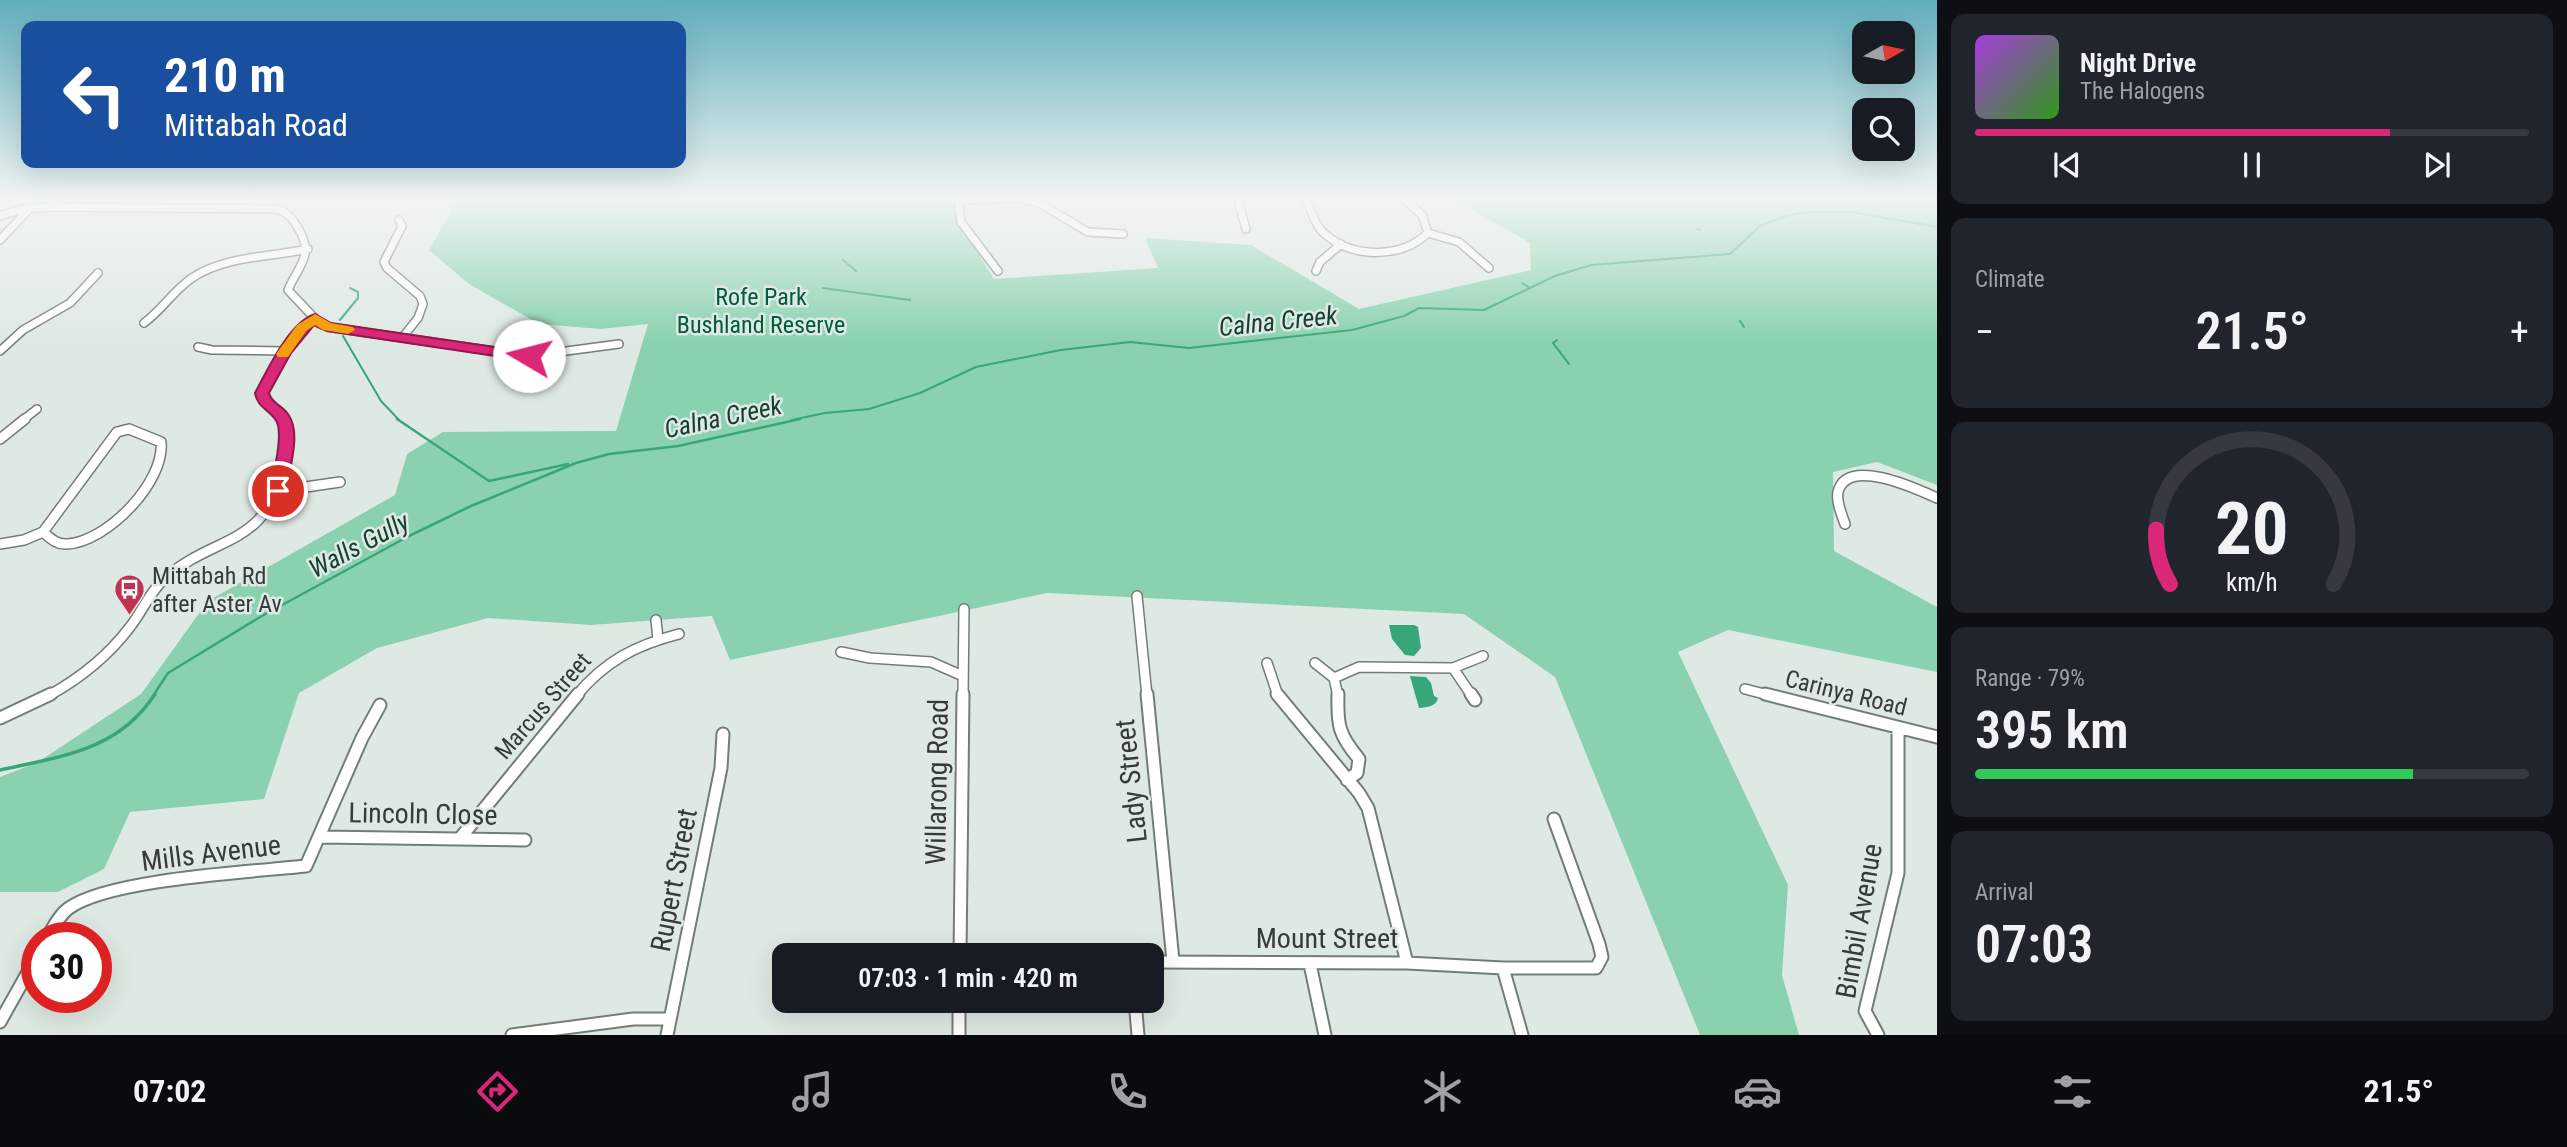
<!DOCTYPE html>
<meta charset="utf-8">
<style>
:root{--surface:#171b24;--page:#20242c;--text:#f1f3f6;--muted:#9ea1a6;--line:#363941;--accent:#db2777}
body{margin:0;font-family:"Roboto Condensed",sans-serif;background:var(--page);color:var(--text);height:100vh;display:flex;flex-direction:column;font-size:26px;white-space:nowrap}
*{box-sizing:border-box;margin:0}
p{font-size:23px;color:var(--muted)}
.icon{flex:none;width:38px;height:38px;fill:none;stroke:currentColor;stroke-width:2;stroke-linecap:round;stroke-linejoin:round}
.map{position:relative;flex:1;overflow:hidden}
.side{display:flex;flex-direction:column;gap:14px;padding:14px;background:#0d0f14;width:630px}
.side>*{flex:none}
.hud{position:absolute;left:21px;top:21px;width:665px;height:147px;border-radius:14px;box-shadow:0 7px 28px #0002;background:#1a4fa0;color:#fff;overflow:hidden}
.needle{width:46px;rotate:81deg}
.buttons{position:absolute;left:1852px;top:21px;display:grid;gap:14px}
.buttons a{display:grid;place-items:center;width:63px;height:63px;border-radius:14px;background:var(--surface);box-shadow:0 7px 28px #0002;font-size:35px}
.speed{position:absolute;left:21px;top:922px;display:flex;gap:14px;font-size:35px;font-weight:700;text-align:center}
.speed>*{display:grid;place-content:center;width:91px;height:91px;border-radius:50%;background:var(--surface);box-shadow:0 7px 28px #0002;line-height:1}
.speed .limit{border:10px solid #d22;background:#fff;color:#111}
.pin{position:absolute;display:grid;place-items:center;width:60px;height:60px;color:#fff;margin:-30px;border:4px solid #fff;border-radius:50%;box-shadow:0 2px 7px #0007}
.me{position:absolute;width:77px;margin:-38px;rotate:278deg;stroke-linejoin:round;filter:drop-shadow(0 0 5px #0008)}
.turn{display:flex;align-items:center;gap:24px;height:147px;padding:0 28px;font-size:32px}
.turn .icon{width:91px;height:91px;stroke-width:2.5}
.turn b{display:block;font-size:49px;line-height:60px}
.big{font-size:52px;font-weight:600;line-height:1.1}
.side .card{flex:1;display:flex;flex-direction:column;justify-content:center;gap:10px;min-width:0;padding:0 24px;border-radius:14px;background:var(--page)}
.side .dial{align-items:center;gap:0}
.dial svg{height:182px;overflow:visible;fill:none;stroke:var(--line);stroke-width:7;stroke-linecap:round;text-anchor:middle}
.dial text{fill:var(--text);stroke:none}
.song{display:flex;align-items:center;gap:21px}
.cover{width:84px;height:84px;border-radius:10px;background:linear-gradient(135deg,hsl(280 70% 55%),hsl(110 70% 35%))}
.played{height:7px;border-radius:4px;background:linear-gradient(90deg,var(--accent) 75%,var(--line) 75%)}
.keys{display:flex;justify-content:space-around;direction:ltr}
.heat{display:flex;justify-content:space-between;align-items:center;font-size:38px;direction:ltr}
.charge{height:10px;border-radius:5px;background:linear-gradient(90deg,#34c759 79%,var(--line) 0)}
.trip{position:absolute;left:772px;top:943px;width:392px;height:70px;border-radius:14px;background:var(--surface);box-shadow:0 7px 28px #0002;font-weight:600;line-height:70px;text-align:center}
.tab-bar{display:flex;height:112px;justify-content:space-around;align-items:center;background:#090b0e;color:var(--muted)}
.tab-bar .icon{width:49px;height:49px}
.tab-bar .on{color:var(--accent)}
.tab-bar b{font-size:32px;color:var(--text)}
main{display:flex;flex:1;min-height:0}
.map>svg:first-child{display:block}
.green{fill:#8ad2af}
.water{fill:#37a679}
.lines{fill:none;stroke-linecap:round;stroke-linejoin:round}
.stream-far2{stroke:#37a679;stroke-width:2}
.stream-far1{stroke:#37a679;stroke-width:2.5}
.stream{stroke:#37a679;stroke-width:3.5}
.minor-far2-casing{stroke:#737d78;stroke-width:10}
.minor-far1-casing{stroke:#737d78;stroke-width:12}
.minor-casing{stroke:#737d78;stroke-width:15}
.minor-far2{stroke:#fff;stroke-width:7}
.minor-far1{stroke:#fff;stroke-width:9}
.minor{stroke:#fff;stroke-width:11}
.route{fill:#db2777;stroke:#8e194d;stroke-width:2}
.slow{fill:#f59e0b}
.labels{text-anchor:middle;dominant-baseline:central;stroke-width:5;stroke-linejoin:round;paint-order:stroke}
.park-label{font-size:24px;fill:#015b3e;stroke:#dfe9e4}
.poi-label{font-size:24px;fill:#363a38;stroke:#dfe9e4;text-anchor:start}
.street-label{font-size:24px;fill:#363a38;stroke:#dfe9e4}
.water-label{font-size:26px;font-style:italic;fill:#13412e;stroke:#dfe9e4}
.near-street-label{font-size:28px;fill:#363a38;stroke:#dfe9e4}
</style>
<main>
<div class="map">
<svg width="1937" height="1035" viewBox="0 0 1937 1035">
<rect width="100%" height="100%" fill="#dfe9e4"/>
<path class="green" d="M 459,197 L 957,197 L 959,222 L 994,279 L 1158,268 L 1145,238 L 1251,245 L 1359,309 L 1531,270 L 1530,243 L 1450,197 L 1937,197 L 1937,485 L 1877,462 L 1833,472 L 1834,551 L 1937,607 L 1937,672 L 1728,630 L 1678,652 L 1788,885 L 1782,975 L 1799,1035 L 1700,1035 L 1555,677 L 1464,614 L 1047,593 L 730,660 L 712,616 L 591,625 L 488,618 L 377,648 L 299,693 L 264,799 L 130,812 L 104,869 L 58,892 L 0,892 L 0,777 L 38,762 L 141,694 L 208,601 L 395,495 L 407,454 L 443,432 L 616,431 L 648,324 L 601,329 L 539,324 L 469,284 L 429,250 Z"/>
<path class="water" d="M 1389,625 L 1414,625 L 1418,627 L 1421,648 L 1414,656 L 1405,655 L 1392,639 Z
M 1410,676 L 1426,677 L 1431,683 L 1434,696 L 1438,698 C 1436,707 1427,707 1419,708 Z"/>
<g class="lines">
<path class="stream-far2" d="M 1697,229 L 1700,230
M 843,260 L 856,271
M 1522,283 L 1530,288
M 823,288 L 910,300
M 340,320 L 358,298 L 358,292 L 350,288
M 1740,321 L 1744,327
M 343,336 L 381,401 L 399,420
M 1557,340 L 1553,343 L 1569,364
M 792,420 L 825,413 L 869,409 L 920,393 L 976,367 L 1061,350 L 1130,342 L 1189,348 L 1352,330 L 1404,316 L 1419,308 L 1484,310 L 1555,276 L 1591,265 L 1730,254 L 1760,226 L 1786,216 L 1807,212 L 1851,212 L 1937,227"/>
<path class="stream-far1" d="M 397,419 L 489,481 L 568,464
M 609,454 L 678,446 L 800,419
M 153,696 L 168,673 L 260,617 L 409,536 L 471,506 L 576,463 L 609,454"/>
<path class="stream" d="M 0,770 C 62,756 118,751 155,694"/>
<defs>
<path id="minor-far2" d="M 958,197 L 961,222 L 998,271
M 1237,197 L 1246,229
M 1305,197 C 1311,210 1315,226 1326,235 C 1355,259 1402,258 1428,233 L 1422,215 L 1402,197
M 959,200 L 1019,198 L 1039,203 L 1088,232 L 1123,234
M 49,207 L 59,197
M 0,216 L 23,209 L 49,207 L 278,209 C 288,213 293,219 298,228 C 315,256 299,264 288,290 L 320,324 L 327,327 L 529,356 L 619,344
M 399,220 L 402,226 L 384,262 L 387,268 L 420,296 L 423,304 L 418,318 L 402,338
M 1428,233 L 1459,242 L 1489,268
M 0,240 L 30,208
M 1316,271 L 1320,262 L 1341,244
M 144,323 C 162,310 174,290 192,278 C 224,256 271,257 308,249
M 198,347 L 212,350 L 285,351
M 0,351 L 23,330 L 70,303 L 98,273
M 23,420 L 37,409
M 285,420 L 266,403 L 263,388 L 302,328 L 315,318"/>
<path id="minor-far1" d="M 129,429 L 161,442 C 165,482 107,542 67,544 C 57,545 50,538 43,532 L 117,432 Z
M 0,439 L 25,419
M 278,491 L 340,482
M 1845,524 C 1842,515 1836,502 1838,492 C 1847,456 1917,489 1937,498
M 0,544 L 24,540 L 43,532
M 1137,596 L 1147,696
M 656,620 L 658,639
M 841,652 L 870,658 L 931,662 L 963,676
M 1267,663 L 1278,696
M 1315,663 L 1334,678 L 1338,696
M 1453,668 L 1472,696
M 1334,678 L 1359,667 L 1453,668 L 1483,656
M 1745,689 L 1772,696
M 48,696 C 79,679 108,656 130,627 C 142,612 149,593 164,579 C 214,534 268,548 283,466 C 285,451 290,433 284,419
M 576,696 C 605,661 636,645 679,634
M 963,696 L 964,609"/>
<path id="minor" d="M 1147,694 L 1173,961
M 1277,694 L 1359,793 L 1368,808 L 1407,963
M 1338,694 C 1337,726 1339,735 1359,759 L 1357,773 L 1347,780
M 1471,694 L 1475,700
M 1765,694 L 1937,737
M 0,718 L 51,694
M 321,837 L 525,840
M 461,837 L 578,694
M 47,938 C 53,928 59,915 69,908 C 110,879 251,872 306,866 L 362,738 L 380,705
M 960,956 L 963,694
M 1152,962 L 1407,963 L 1503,968 L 1596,968 L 1602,957 L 1599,944 L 1554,819
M 1310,964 L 1325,1035
M 1503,968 L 1522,1035
M 959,1001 L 959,1035
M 1135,1001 L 1138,1035
M 0,1022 L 37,956
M 512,1035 L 633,1019 L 670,1019
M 667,1035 L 721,768 L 723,734
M 1878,1035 L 1865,1011 L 1898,873 L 1898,728"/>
</defs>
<use href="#minor-far2" class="minor-far2-casing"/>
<use href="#minor-far1" class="minor-far1-casing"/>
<use href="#minor" class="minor-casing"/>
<use href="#minor-far2" class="minor-far2"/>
<use href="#minor-far1" class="minor-far1"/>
<use href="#minor" class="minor"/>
</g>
<linearGradient id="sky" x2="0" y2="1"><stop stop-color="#61aebc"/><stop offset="0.58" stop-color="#f1f5f3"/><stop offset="1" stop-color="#f1f5f3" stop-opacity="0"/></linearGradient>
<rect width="1937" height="342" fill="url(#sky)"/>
<path class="route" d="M 315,314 L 331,323 L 529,352 L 536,356 L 529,361 L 327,331 L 314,325 L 291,353 L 269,393 C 272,404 282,405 288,414 C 302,433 289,469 286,491 L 278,497 L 270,491 C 273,476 285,430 275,419 C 267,408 258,408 255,393 C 267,371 289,322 315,314 Z"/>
<path class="slow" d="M 315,314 L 331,323 L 353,327 L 355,330 L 348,334 L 323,330 L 315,325 L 306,331 L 288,357 L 278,357 L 276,354 L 297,325 Z"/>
<defs>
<symbol id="bus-pin" viewBox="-11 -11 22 30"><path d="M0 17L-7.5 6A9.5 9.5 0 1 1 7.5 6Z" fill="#c13152" stroke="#dfe9e4"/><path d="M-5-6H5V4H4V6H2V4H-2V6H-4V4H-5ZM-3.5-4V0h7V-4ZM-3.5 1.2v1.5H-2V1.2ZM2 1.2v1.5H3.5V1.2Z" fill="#fff"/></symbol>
</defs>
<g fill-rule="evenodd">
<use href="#bus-pin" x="112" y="572" width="35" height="47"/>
</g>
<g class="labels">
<g class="park-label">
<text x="761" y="297">Rofe Park<tspan x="761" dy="28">Bushland Reserve</tspan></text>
</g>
<g class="poi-label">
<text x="152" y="576">Mittabah Rd<tspan x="152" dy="28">after Aster Av</tspan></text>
</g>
<g class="street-label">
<text transform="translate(1846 693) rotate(14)">Carinya Road</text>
<text transform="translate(543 706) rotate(-49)">Marcus Street</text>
</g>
<g class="water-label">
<text transform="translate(1278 321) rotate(-6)">Calna Creek</text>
<text transform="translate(723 417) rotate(-12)">Calna Creek</text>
<text transform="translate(359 545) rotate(-28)">Walls Gully</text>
</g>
<g class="near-street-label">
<text transform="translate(1131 781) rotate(-96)">Lady Street</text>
<text transform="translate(937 782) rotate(-89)">Willarong Road</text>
<text transform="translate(423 814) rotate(1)">Lincoln Close</text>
<text transform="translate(211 853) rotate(-7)">Mills Avenue</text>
<text transform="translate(674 880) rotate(-79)">Rupert Street</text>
<text transform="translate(1859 921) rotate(-80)">Bimbil Avenue</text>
<text x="1327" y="938">Mount Street</text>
</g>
</g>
</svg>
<div class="buttons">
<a><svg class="needle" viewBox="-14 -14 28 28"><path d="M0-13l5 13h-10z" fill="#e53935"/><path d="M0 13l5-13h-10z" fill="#9ea1a6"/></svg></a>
<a><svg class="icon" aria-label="search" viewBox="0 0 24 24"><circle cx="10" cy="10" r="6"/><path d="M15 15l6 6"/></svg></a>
</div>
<div class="speed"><div class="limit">30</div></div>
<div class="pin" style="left:278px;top:491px;background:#d93025"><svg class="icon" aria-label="arrive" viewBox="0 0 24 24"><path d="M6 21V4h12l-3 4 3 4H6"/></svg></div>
<svg class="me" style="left:529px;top:356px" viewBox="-20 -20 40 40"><circle r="19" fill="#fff"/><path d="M0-13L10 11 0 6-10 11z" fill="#db2777"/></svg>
<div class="trip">07:03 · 1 min · 420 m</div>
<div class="hud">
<div class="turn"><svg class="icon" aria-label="left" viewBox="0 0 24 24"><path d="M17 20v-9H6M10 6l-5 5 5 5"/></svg><div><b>210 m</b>Mittabah Road</div></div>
</div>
</div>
<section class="side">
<div class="card">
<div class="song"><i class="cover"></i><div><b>Night Drive</b><p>The Halogens</p></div></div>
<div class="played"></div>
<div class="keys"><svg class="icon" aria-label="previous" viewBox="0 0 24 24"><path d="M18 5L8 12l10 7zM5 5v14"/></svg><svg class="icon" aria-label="pause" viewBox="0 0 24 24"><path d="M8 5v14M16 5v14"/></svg><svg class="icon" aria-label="next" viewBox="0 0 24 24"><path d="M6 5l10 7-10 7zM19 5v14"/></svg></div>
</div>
<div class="card"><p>Climate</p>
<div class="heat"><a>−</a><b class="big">21.5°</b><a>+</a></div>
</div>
<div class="card dial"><svg viewBox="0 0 100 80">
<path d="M14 69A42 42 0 1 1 86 69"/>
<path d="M14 69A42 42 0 0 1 8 45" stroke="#db2777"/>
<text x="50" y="56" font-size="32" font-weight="700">20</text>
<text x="50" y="72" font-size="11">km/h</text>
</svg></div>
<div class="card"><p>Range · 79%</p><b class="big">395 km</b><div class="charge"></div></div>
<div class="card"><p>Arrival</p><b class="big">07:03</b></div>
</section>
</main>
<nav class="tab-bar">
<b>07:02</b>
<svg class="icon on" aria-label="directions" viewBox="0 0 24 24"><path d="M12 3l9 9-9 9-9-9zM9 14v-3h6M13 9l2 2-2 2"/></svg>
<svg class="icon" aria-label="music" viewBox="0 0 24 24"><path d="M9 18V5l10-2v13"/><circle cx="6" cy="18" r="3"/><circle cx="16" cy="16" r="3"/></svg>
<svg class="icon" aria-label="phone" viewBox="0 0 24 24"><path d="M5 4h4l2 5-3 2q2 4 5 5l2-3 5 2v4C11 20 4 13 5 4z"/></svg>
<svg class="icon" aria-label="climate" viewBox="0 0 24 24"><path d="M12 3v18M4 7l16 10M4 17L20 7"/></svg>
<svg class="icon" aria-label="car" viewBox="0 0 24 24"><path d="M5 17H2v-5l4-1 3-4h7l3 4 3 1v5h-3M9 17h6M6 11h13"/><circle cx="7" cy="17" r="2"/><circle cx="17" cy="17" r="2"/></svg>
<svg class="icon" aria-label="filters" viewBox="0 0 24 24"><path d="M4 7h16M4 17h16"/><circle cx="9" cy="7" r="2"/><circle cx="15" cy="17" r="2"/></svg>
<b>21.5°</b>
</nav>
